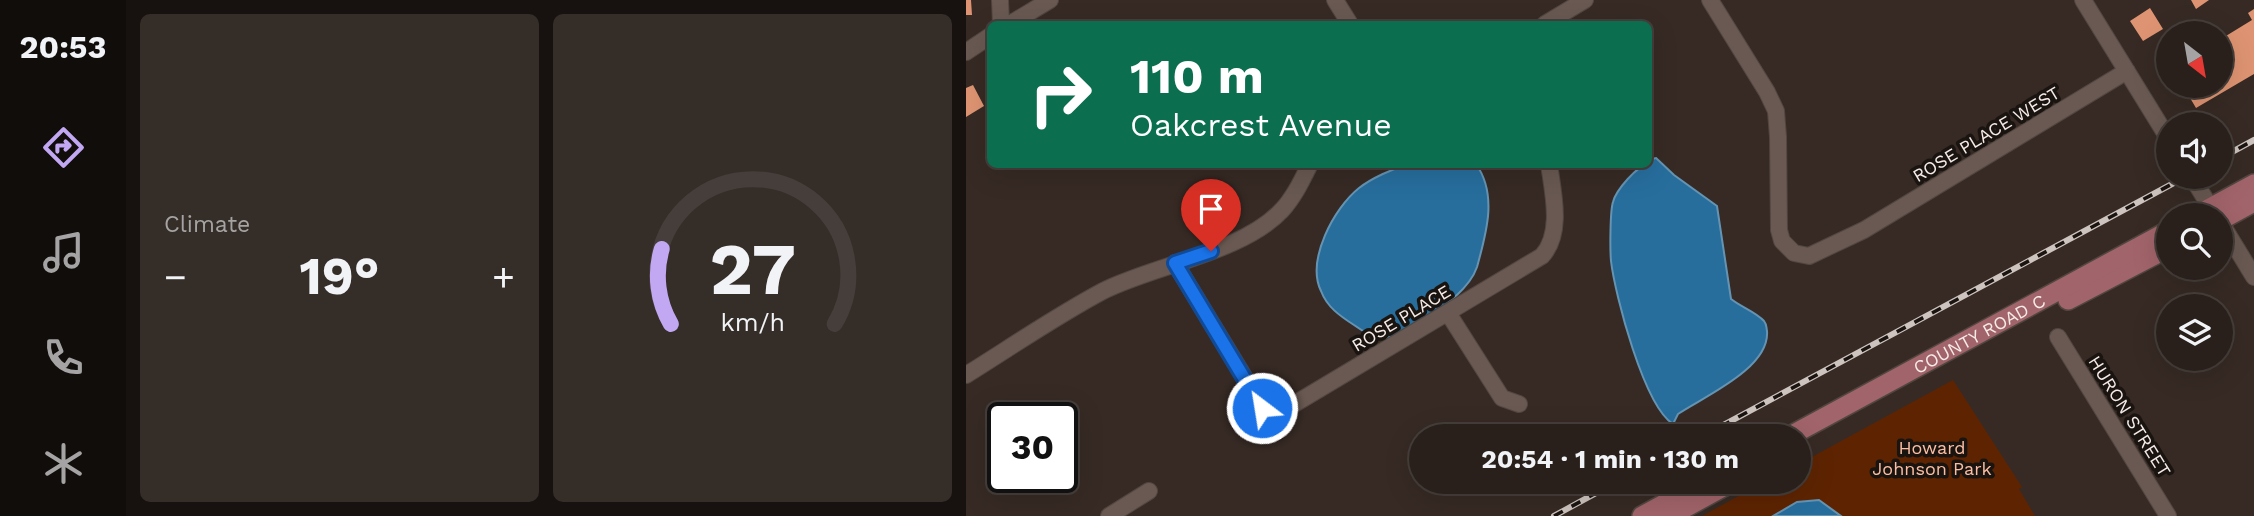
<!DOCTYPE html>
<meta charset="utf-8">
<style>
:root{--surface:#29201b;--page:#352d28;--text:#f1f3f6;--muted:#a5a3a3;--line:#453e3a;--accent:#c2a7f2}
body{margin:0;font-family:"Work Sans",sans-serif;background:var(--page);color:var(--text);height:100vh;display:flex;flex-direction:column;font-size:26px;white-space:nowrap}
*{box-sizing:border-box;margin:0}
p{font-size:23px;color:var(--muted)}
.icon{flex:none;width:38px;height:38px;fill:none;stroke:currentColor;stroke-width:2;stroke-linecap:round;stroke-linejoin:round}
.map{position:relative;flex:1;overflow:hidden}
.sheet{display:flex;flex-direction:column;gap:14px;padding:14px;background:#17120f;width:840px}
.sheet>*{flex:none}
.guide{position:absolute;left:21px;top:21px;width:665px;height:147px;border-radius:10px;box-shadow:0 7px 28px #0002,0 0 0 2px var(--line);background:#0b6e4f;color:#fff;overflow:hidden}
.needle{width:46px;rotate:149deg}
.controls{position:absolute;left:1190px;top:21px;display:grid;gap:14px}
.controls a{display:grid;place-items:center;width:77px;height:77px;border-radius:50%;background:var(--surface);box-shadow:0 7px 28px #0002,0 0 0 2px var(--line);font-size:35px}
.speed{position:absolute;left:21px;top:402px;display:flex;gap:14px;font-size:35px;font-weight:700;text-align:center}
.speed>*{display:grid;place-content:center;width:91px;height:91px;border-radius:50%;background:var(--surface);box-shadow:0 7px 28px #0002,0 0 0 2px var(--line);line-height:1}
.speed .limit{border:4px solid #111;border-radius:10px;background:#fff;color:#111}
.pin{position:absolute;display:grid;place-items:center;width:60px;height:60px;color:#fff;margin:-72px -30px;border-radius:50% 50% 50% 0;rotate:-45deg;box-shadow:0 0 7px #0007}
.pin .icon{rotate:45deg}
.me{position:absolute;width:77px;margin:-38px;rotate:329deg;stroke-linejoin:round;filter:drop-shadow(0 0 5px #0008)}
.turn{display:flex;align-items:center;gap:24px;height:147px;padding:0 28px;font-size:32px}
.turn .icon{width:91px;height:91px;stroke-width:2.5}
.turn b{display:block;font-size:49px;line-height:60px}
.big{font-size:52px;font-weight:700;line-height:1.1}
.sheet .card{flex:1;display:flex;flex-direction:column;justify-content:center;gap:10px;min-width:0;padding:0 24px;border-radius:10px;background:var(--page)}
.sheet .dial{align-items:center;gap:0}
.dial svg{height:182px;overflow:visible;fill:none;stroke:var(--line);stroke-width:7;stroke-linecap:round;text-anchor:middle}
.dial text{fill:var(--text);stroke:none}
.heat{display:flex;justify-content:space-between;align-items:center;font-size:38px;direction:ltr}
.sheet .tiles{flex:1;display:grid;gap:14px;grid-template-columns:repeat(2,1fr)}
.trip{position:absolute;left:443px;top:424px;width:402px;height:70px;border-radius:35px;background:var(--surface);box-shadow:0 7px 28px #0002,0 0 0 2px var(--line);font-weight:700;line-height:70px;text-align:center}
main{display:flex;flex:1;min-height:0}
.dock{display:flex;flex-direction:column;width:126px;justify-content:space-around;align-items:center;background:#100d0b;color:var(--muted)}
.dock .icon{width:49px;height:49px}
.dock .on{color:var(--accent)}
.dock b{font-size:32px;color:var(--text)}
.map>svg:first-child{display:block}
.green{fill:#5e2402}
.water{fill:#276e9d;stroke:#6594b3;stroke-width:2}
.building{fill:#de9472}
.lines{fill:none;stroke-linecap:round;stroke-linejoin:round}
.minor-casing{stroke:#524641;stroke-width:18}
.major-casing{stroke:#524641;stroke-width:22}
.minor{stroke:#695952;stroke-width:16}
.major{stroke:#a1646a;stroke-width:19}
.rail-casing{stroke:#cec4bf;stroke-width:6}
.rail{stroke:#1a1411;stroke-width:3.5;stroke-dasharray:10;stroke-linecap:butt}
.route-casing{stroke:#114b97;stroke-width:18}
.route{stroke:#1a73e8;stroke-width:12}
.labels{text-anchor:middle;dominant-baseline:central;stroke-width:7;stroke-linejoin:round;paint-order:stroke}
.street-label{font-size:18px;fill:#f5ebe7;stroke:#1a1411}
.park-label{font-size:18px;fill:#fbbea3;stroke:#1a1411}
</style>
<main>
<nav class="dock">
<b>20:53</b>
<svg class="icon on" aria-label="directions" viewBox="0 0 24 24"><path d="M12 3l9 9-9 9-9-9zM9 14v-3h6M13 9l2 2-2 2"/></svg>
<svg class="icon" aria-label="music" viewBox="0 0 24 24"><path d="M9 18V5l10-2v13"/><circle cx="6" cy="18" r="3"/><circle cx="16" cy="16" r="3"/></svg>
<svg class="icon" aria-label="phone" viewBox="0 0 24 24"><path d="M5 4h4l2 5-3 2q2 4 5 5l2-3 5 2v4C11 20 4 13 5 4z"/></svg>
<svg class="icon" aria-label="climate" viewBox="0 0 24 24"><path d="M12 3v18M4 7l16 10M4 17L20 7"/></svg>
</nav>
<section class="sheet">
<div class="tiles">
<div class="card"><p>Climate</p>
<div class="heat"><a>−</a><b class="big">19°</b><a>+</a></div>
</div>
<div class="card dial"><svg viewBox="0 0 100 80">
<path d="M14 69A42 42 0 1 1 86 69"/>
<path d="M14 69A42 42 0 0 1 10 36" stroke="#c2a7f2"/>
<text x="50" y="56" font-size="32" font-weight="700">27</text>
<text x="50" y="72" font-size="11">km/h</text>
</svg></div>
</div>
</section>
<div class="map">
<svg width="1288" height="516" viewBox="0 0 1288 516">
<rect width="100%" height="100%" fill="#372a24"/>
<path class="green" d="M 987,380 L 1056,487 L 1053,489 L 1069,516 L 736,516 L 800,481 L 833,481 L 833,464 Z"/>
<path class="water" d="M 690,158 L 708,175 L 751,206 L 765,299 C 775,307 790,312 798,321 C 801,325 800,326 801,331 C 804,368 739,396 712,414 L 707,424 C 678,406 649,295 645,261 C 644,250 644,211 647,202 C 650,190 671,166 682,164 L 686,159 Z
M 510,164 C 532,195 520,234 511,267 C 504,288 477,308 459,319 C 447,326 435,336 421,338 C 412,340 396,331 388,325 C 374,316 361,307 355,291 C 340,260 368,208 393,188 C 406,178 426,169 441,165 C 460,161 490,165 510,164 Z
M 853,500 L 875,516 L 807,516 L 831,502 Z"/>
<path class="building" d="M 0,0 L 5,0 L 6,15 L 0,15 Z
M 1225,0 L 1243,0 L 1230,9 Z
M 1184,8 L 1197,29 L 1177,41 L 1164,21 Z
M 1288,9 L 1288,74 L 1230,108 L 1217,86 L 1255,86 L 1255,39 L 1286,20 L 1282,13 Z
M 7,85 L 18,106 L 0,117 L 0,88 Z"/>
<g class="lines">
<defs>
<path id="minor" d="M 34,0 L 35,24
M 369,0 L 384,24
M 744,0 L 801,92 L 810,111 L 812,137 L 813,230 L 816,241 L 828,253 L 843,256 L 898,230 L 1161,71
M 1117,0 L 1202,138
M 44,24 L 84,0
M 579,24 L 619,0
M 0,52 L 24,36
M 1226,177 L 1249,215
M 1255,223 L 1288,277
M 209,263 L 297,408 L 303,415 L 315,412 L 576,256 C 597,233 587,193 583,164
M 482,313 L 536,398 L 553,404
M 1092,337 L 1202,516
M 0,375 C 45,347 90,316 137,291 C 191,264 276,253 316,210 C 328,197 336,180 344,164
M 143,516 L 183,491"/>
<g id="major">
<path d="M 1231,215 L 1288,184"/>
<path d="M 1255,220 L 1288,202"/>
<path d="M 1102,300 L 1202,248"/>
<path id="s1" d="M 824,436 L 1202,231"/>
<path d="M 676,516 L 740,481"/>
<path d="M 704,516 L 768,481"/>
</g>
</defs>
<use href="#minor" class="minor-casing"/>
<use href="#major" class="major-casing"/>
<use href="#minor" class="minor"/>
<use href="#major" class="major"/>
<defs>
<path id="rail" d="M 1255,158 L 1288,140
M 737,436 L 1219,177
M 588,516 L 652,481"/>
</defs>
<use href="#rail" class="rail-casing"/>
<use href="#rail" class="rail"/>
</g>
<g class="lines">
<defs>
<path id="route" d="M 245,251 L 209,263 L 296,408"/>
</defs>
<use href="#route" class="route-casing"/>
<use href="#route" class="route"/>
</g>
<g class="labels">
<g class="street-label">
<text transform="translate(1020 134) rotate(-31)">ROSE PLACE WEST</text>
<text transform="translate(435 318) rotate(-31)">ROSE PLACE</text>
<text stroke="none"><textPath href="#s1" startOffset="215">COUNTY ROAD C</textPath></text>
<text transform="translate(1164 416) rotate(58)">HURON STREET</text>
</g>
<g class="park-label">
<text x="966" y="447">Howard<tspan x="966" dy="21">Johnson Park</tspan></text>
</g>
</g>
</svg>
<div class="controls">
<a><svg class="needle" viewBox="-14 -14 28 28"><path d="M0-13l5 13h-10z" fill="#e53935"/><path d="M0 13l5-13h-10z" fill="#a5a3a3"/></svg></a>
<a><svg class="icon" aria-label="sound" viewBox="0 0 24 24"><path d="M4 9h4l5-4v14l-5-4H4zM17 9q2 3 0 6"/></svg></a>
<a><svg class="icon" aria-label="search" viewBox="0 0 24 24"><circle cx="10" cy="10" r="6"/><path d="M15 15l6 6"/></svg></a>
<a><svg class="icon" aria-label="layers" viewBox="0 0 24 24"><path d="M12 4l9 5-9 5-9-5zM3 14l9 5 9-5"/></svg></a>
</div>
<div class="speed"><div class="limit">30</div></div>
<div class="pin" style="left:245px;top:251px;background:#d93025"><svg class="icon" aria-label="arrive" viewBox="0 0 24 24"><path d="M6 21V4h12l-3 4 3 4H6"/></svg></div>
<svg class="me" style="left:296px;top:408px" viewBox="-20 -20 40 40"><circle r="17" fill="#1a73e8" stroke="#fff" stroke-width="3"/><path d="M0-11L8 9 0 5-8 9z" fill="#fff"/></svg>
<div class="trip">20:54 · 1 min · 130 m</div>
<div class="guide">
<div class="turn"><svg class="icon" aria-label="right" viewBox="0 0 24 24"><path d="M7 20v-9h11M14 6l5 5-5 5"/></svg><div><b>110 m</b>Oakcrest Avenue</div></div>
</div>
</div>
</main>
